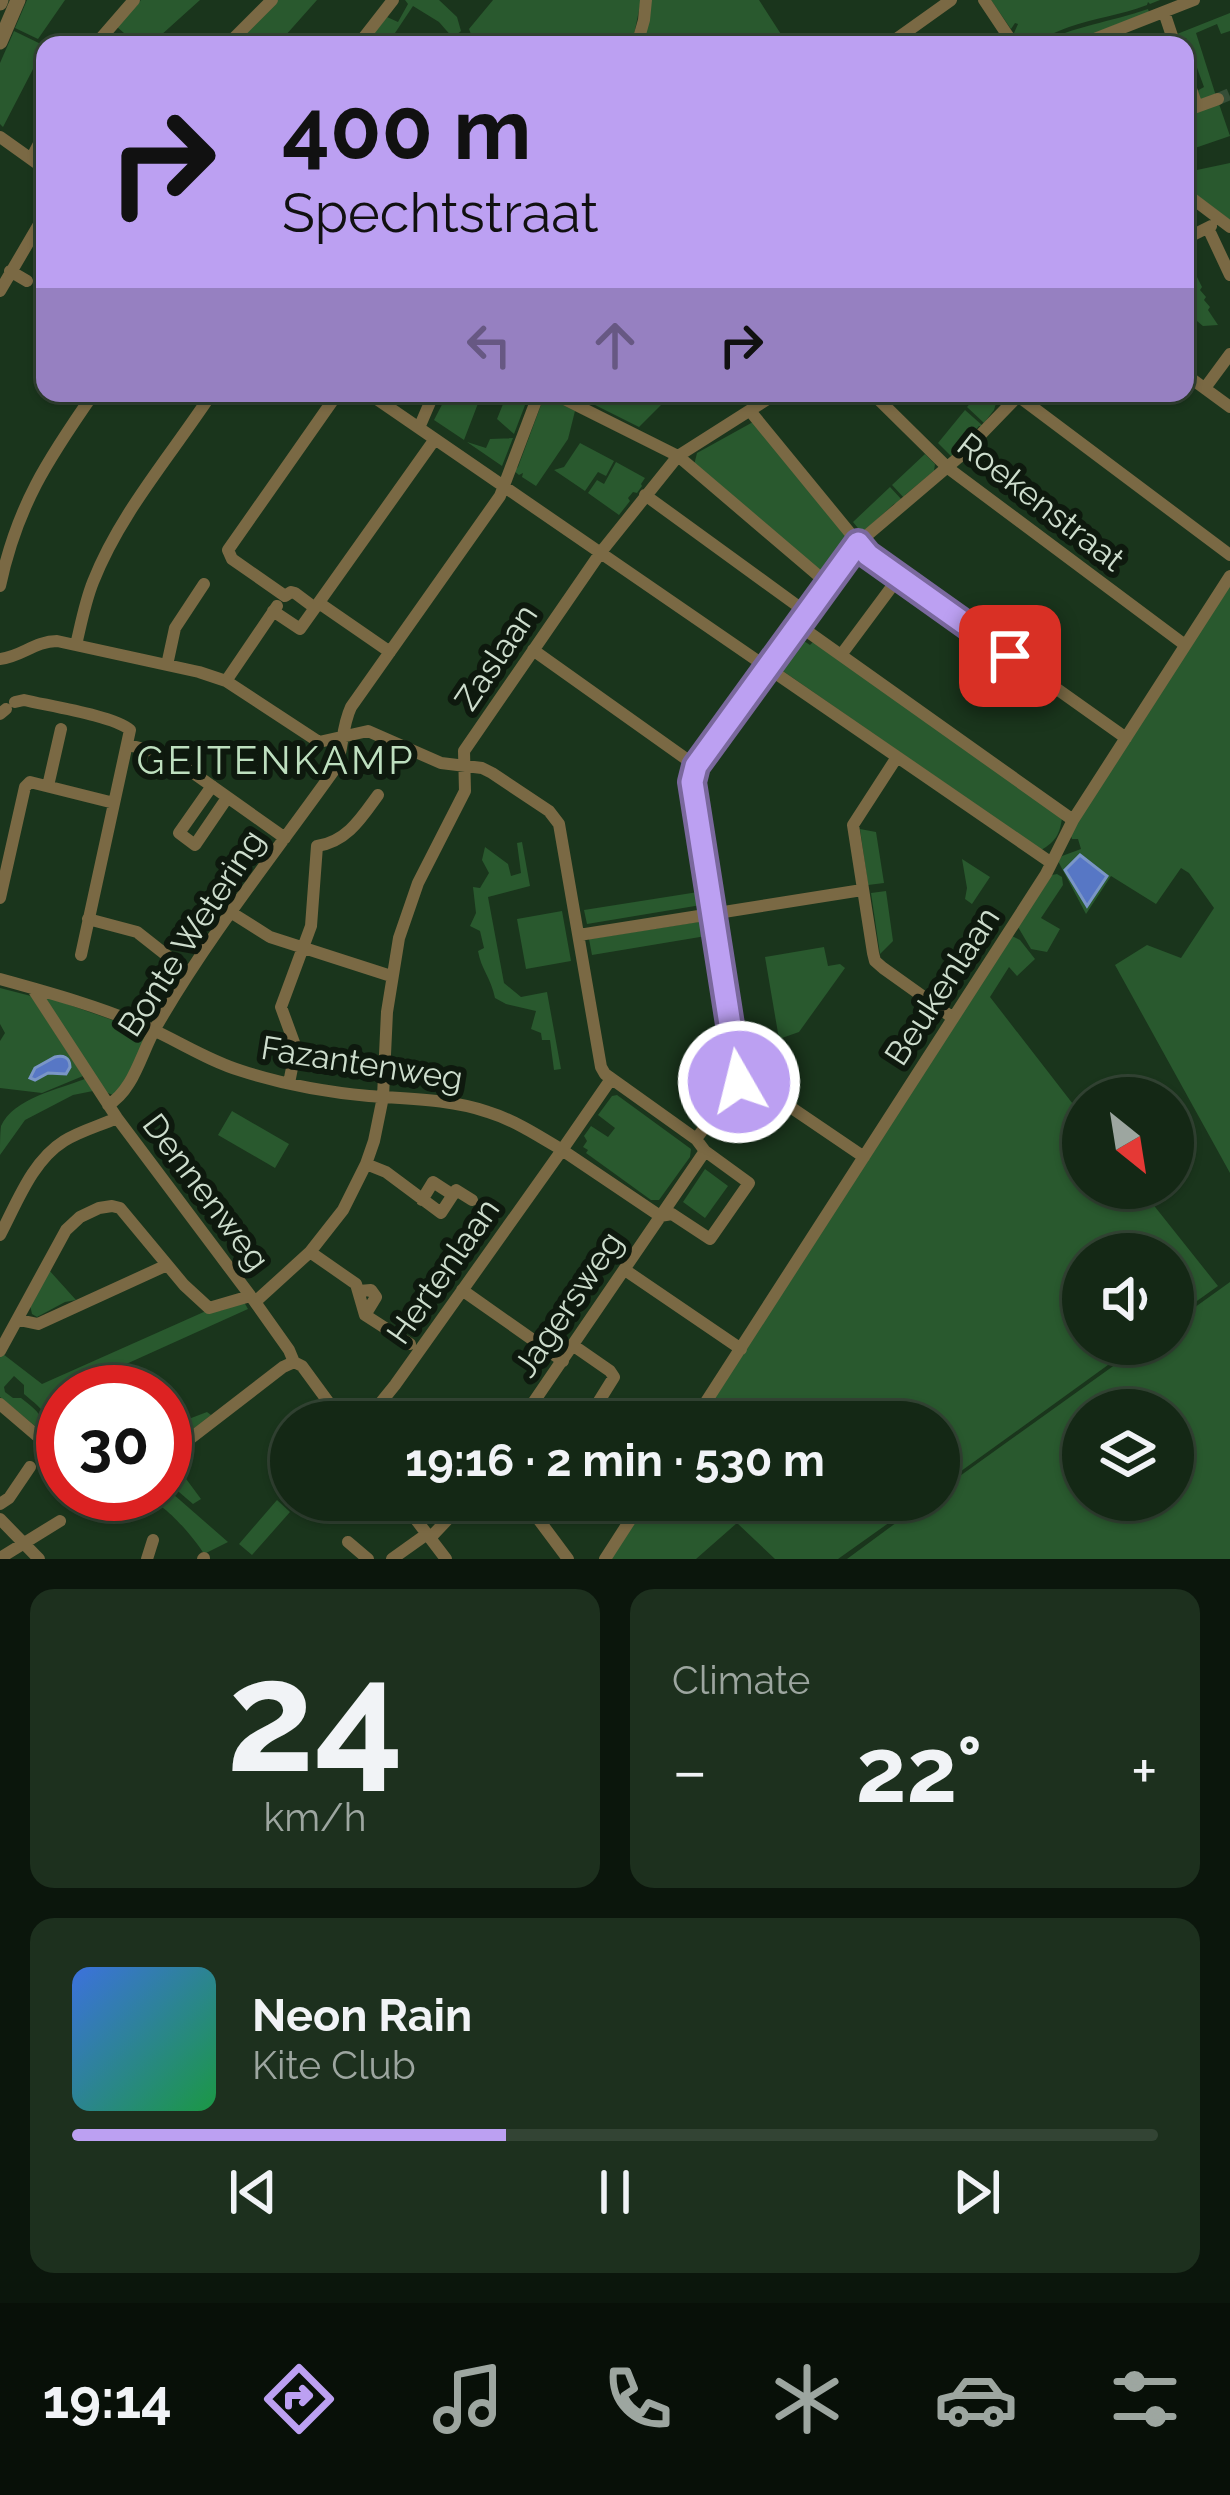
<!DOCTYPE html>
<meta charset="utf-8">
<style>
:root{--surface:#142815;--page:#1d301e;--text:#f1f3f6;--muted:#9da6a0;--line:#334434;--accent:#bca0f2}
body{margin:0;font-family:Raleway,sans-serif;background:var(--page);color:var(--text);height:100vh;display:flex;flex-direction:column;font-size:45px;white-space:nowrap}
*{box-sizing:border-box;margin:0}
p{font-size:39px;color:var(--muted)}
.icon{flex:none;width:66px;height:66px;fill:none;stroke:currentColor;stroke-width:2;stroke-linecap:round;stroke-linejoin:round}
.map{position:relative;height:1559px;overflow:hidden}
.details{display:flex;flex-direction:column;gap:30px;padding:30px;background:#0b160c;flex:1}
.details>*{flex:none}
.guide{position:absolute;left:36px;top:36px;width:1158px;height:366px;border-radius:24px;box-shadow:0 3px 9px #0004,0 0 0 3px var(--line);background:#bca0f2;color:#111;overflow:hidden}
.needle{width:78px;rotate:150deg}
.controls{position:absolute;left:1062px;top:1077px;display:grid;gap:24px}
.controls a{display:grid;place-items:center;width:132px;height:132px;border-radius:50%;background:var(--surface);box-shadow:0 3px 9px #0004,0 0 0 3px var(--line);font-size:60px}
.speed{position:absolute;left:36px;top:1365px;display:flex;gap:24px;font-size:60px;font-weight:700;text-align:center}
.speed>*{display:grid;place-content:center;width:156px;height:156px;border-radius:50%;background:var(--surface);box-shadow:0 3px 9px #0004,0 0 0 3px var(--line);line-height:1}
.speed .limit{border:18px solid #d22;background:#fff;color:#111}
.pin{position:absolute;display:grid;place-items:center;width:102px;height:102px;color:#fff;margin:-51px;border-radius:24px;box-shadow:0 6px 18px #0006}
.me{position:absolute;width:132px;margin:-66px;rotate:352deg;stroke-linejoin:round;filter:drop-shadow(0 0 9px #0008)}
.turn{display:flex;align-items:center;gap:42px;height:252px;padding:0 48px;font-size:54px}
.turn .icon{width:156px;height:156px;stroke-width:2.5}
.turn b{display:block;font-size:84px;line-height:102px}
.lanes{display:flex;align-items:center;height:114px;padding:0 48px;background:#0003;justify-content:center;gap:60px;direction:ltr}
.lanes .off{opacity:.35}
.big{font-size:90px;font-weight:700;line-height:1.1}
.details .widget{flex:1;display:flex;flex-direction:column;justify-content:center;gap:18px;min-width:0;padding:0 42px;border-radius:24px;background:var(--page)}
.details .dial{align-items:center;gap:0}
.dial b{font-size:156px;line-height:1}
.song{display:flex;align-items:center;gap:36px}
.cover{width:144px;height:144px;border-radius:18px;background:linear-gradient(135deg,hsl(220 70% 55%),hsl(140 70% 35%))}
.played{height:12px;border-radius:6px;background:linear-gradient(90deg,var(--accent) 40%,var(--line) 40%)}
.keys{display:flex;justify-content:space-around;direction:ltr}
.heat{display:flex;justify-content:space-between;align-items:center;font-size:66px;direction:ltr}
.details .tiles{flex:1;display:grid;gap:30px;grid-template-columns:1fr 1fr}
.widget:last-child{grid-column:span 2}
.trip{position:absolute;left:270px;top:1401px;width:690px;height:120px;border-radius:60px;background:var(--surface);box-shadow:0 3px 9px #0004,0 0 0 3px var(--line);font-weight:700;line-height:120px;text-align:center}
.menu{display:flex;height:192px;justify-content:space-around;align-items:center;background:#081008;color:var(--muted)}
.menu .icon{width:84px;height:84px}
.menu .on{color:var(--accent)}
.menu b{font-size:54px;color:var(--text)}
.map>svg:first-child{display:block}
.green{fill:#29592e;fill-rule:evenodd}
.water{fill:#5777c5;stroke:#7a96c7;stroke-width:3}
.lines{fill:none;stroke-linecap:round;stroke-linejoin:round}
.minor-tunnel{stroke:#354e37;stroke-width:12;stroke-dasharray:12 6;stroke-linecap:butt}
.minor{stroke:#7a6944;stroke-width:12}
.tertiary{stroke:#7a6944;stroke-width:15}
.route-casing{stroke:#7a689d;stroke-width:30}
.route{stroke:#bca0f2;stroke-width:21}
.labels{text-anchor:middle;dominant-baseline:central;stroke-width:12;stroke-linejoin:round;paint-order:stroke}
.street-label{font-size:33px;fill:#cdddcd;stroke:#0e190e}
.quarter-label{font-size:39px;letter-spacing:3px;fill:#bedfbf;stroke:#0e190e}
</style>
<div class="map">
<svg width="1230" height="1559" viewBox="0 0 1230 1559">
<rect width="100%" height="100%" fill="#1a351c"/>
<path class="green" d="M 27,0 L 65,0 L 38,39 L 15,28 Z
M 141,0 L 200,0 L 150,45 L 138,45 L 117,27 Z
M 278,0 L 317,0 L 277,45 L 235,45 Z
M 405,0 L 439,0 L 457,17 L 461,31 L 453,38 L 439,22 L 413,6 L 387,45 L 365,45 L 387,17 L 398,22 L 408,4 Z
M 493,0 L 641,0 L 632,45 L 475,45 L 469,29 Z
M 651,0 L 759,0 L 788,45 L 642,45 Z
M 991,0 L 1160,0 L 1150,4 L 1148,2 L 1147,5 C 1121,15 1094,18 1069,27 C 1053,32 1038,43 1022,45 L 1014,33 L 1018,24 L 1015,23 L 1011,29 Z
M 1148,9 L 1149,12 L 1064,45 L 1037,45 C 1073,26 1111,22 1148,9 Z
M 1230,13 L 1230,31 L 1221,34 L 1217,24 L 1196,33 L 1216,96 L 1201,100 L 1197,91 L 1204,87 L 1186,38 L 1179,40 L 1177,34 Z
M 14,31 L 45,46 L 3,127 L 0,124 L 0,63 Z
M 1218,101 L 1230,136 L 1195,148 L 1196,152 L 1185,157 L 1185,115 Z
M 1230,163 L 1230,220 L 1185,186 L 1185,166 L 1192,171 Z
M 1188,259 L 1202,287 L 1200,290 L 1206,297 L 1204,300 L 1210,307 L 1208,310 L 1218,325 L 1203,326 L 1185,311 L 1185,260 Z
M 448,393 L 482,393 L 464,440 L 434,420 Z
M 571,393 L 673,393 L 639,427 Z
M 979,393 L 999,393 L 994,410 L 984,423 L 967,407 Z
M 549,398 L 575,411 L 568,439 L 536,486 L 522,477 L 523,473 L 519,475 L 514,471 L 518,467 L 541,405 L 544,399 Z
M 505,399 L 527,400 L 514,434 L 497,419 Z
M 965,410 L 983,426 L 979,426 L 952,457 L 938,443 Z
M 753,422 L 848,537 L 821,571 L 694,465 L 697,453 Z
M 513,438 L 502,466 L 467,442 L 486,448 L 490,439 Z
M 580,443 L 614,461 L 606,476 L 598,472 L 585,491 L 554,470 L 564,467 Z
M 925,454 L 935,464 L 934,471 L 905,495 L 905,499 L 892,485 Z
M 616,462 L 645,478 L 641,484 L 642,486 L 637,493 L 633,492 L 628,498 L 630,501 L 619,515 L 588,493 L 597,480 L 604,484 Z
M 890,487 L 903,501 L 894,504 L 862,533 L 853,522 Z
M 1230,585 L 1230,1173 L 1115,965 L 1147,945 L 1181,958 L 1214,908 L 1189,873 L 1181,868 L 1156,904 L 1111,876 L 1086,914 L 1058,861 L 1062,856 L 1081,849 L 1078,839 L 1072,839 L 1070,834 Z
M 801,639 L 810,645 L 814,641 L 1062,818 C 1060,833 1056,842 1041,850 L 780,669 Z
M 860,829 L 876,832 L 884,883 L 868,885 Z
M 522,842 L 530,886 L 488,897 L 504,983 L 521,997 L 547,992 L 561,1069 L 554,1070 L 550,1040 L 542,1040 L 541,1033 L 531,1029 L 536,1011 L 506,1004 L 495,998 C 491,978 481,969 478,951 L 484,948 L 480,931 L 470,926 L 476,913 L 473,887 L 480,888 L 489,873 L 482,860 L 485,847 L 508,864 L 511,876 L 521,873 L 517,843 Z
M 962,859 L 990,877 L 972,904 L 965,899 L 967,888 Z
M 1057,874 L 1062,877 L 1063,885 L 1041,918 L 1060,929 L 1047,952 L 1031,949 L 1018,927 L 1052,875 Z
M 886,891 L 893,941 L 880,954 L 871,893 Z
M 698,892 L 701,905 L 587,924 L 584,910 Z
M 562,911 L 571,961 L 526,969 L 517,919 Z
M 704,921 L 706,936 L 592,955 L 589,939 Z
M 1012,936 L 1020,940 L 1035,959 L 1017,976 L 1009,967 L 990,997 L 1083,1117 L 1083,1188 L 1140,1188 L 1218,1286 L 1173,1318 L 1173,1254 L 1083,1254 L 1083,1344 L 1137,1344 L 939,1487 L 939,1422 L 699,1422 Z
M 824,947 L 828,966 L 840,964 L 845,968 L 799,1032 L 779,1039 L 765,957 Z
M 0,988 L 31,996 L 83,1076 L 42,1093 L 0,1088 L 0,1041 L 5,1033 L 0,1024 Z
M 47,997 L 135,1028 L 145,1035 L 145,1043 L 124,1088 L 113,1095 L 105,1092 L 46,999 Z
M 85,1079 L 93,1091 L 73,1095 L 25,1120 L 0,1155 C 0,1146 0,1134 1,1126 C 14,1098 59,1089 85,1079 Z
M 617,1095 L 691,1149 L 690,1157 L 659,1200 L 651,1200 L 586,1153 L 588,1150 L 583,1147 L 587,1141 L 584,1136 L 591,1126 L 608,1137 L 615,1128 L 598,1115 L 612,1096 Z
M 232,1111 L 289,1144 L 275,1168 L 218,1135 Z
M 705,1169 L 728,1186 L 705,1218 L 683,1202 Z
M 48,1269 L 76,1300 L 65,1302 L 37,1317 L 32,1314 L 30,1305 Z
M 1230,1282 L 1230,1559 L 847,1559 L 927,1500 L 939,1500 L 939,1491 L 1144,1344 L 1173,1344 L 1173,1323 ZM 1083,1410 L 1173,1410 L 1173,1500 L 1083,1500 Z
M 244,1302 L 248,1309 L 73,1388 L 74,1392 L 63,1392 L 63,1431 L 52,1442 L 44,1435 C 54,1416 38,1406 24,1394 L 24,1385 L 14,1376 L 4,1387 L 5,1392 L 13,1398 L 21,1398 C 33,1408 46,1415 41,1431 L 0,1397 L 0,1357 L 3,1354 L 42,1384 L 206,1311 L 220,1311 Z
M 207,1412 L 211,1415 L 165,1451 L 165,1428 Z
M 175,1464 L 201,1499 L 193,1504 L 165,1480 L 165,1471 Z
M 165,1487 L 228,1542 L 204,1554 C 195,1539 160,1496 141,1498 C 138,1499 135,1502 132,1503 L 125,1494 L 165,1494 Z
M 277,1500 L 290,1512 L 252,1555 L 239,1544 Z
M 648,1500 L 921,1500 L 838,1559 L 775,1559 L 737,1523 L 696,1559 L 610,1559 Z"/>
<path class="water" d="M 1080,855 L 1107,876 L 1087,906 L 1065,870 Z
M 55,1057 C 63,1055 70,1057 70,1067 L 66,1074 L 48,1073 L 35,1080 L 30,1078 L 35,1068 Z"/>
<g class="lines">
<path class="minor-tunnel" d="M 1218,99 L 1230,94"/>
<path class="minor" d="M 984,0 L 1014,45
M 1164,12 L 1175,45
M 95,45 L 134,0
M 227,45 L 272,0
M 358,45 L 393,0
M 442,45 L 444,39
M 637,45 L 644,20 L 646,0
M 888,45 L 951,0
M 1079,45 L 1194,0
M 1185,72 L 1197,106
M 1185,111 L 1218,99
M 0,137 L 45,169
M 31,159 L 45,132
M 1185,193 L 1230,227
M 1208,228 L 1230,275
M 1185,239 L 1211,226
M 10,271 L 27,281
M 39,288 L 45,292
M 0,291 L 45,214
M 1185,374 L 1230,407
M 1205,388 L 1230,354
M 368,393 L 1050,862
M 552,393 L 678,456 L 827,583
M 872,393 L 948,468 L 1185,645
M 1018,396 L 1230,555
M 750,411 L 868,555 L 1126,738
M 419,428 L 434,393
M 645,495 L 806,612
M 0,586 C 17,506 48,459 94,393
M 319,603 L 390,652
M 315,608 L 295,593 L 291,592 L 285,596 L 232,559 L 228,550 L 338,393
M 273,611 L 300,629 L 435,439
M 797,624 L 1073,820
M 76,645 C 81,624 85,602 93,582 C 120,513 172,454 212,393
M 533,650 L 696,766
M 841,655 L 899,577
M 0,659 C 21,657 35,641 57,641 L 199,672 L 226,681 L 319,742 L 368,731 L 441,763 L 482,768 L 492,773 L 549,811 L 559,824 L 601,1067 L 605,1074 L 696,1139 L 705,1151 L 749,1183 L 710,1239 L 672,1214 L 660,1216 L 562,1150 L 611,1079
M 167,665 L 175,628 L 204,584
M 226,681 L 277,606
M 15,702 L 24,700 C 49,706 114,716 130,730 L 81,955
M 0,714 L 6,709
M 128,745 L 168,755 L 285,838
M 897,757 L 853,825 L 873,953 L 875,961 L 883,968 L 953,1018
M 48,786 L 61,729
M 212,786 L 179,833 L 195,845 L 227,798
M 317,846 C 347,842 362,817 378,795
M 0,898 L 25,787 L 30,782 L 114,803
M 232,913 L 270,937 L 391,976
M 88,919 L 137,932 L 189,973
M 579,935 L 862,890
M 0,979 C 51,993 101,1007 149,1028 C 180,1042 209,1061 242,1071 C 282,1084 326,1092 369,1096 C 408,1099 450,1099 488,1112 C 514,1120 539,1136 562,1150 L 395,1385 L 365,1422
M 33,989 L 117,1118 L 255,1302 L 289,1350 L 294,1362 L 302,1366 L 343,1422
M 739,1072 L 864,1157
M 289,1083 L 296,1048 L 281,1007 L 311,926 L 317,846
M 108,1105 C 134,1090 141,1053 156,1027 C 209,935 276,852 337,766 C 343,746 342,726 351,707 L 500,496 L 539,393
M 696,1139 L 739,1082 L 739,1072 L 691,782 L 696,766 L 858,543 L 958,458 L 1021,393
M 366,1164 L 386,1172 L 441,1213 L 456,1190 L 472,1200
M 422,1200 L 433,1182 L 453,1195
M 0,1235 C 17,1203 32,1161 64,1141 C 80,1131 99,1126 117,1118
M 310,1252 L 356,1284 L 365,1315 L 410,1344
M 625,1270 L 741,1349
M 462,1290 L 563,1361
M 359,1291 L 371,1290 L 376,1297 L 365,1315
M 255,1302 L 310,1252 L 343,1210 L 366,1164 L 374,1141 L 383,1097 L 387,1012 L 399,938 L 418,883 L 465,791 L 464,751 L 601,552 L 678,456 L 777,393
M 19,1320 L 38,1324 L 167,1265
M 574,1346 L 610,1371 L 614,1377 L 586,1422
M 0,1351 L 66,1230 L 80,1217 L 99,1208 L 112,1206 L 120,1208 L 184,1285 L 209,1308 L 250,1296
M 0,1404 L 63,1458
M 520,1422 L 705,1151
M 693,1422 L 1046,874 L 1073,820 L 1230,576
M 165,1458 L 283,1367 L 294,1362
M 401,1500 L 446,1559
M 524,1500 L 568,1559
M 0,1504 L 9,1498 L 30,1467
M 0,1519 L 39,1559
M 430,1538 L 466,1500
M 348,1542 L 368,1559
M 0,1558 L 60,1521
M 147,1559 L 153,1540
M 203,1559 L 204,1558
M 392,1559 L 427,1534
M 605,1559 L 643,1500"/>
<path class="tertiary" d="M 0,3 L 1,0
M 0,42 L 18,0"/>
</g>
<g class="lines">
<defs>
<path id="route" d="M 739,1082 L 692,782 L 696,766 L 858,543 L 868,555 L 1010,656"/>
</defs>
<use href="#route" class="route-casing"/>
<use href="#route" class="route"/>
</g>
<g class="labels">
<g class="street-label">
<text transform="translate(1041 502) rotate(38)">Roekenstraat</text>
<text transform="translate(496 657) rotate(-56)">Zaslaan</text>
<text transform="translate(191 933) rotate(-57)">Bonte Wetering</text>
<text transform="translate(942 986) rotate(-57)">Beukenlaan</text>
<text transform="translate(362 1063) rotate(9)">Fazantenweg</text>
<text transform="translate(206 1192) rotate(53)">Dennenweg</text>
<text transform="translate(443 1271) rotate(-55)">Hertenlaan</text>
<text transform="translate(568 1304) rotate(-56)">Jagersweg</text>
</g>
<g class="quarter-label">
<text x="276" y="760">GEITENKAMP</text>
</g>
</g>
</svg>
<div class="controls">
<a><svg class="needle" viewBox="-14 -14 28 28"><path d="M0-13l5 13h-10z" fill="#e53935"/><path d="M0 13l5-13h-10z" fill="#9da6a0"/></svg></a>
<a><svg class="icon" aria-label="sound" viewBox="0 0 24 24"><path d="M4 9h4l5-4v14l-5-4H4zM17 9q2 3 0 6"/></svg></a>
<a><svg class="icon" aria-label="layers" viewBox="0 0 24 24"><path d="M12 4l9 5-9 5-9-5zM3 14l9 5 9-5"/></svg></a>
</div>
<div class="speed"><div class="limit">30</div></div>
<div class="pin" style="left:1010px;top:656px;background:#d93025"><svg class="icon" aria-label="arrive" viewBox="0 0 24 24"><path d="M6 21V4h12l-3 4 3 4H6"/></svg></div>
<svg class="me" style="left:739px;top:1082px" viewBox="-20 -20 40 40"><circle r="17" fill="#bca0f2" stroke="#fff" stroke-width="3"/><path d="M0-11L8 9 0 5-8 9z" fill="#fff"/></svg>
<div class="trip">19:16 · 2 min · 530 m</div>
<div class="guide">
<div class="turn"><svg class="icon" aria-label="right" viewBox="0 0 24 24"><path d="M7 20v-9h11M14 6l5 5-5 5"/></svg><div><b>400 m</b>Spechtstraat</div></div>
<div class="lanes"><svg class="icon off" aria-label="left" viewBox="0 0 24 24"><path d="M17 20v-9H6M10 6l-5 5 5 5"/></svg><svg class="icon off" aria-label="ahead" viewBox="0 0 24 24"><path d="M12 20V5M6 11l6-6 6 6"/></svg><svg class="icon" aria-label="right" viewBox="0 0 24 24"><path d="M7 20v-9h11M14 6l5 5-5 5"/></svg></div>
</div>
</div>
<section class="details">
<div class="tiles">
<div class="widget dial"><b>24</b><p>km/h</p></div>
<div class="widget"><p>Climate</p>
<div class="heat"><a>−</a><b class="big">22°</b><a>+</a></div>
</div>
<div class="widget">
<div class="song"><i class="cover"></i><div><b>Neon Rain</b><p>Kite Club</p></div></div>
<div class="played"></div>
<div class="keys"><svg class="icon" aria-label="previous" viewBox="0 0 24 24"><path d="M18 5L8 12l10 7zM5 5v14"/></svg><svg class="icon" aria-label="pause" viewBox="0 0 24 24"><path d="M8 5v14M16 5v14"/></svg><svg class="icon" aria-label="next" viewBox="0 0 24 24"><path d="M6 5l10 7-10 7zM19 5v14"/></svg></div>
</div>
</div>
</section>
<nav class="menu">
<b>19:14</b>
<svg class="icon on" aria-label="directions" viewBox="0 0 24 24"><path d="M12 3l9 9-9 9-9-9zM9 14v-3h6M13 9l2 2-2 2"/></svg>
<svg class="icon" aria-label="music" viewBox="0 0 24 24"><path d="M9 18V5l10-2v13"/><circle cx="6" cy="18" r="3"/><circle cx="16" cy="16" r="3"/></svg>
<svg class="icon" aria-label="phone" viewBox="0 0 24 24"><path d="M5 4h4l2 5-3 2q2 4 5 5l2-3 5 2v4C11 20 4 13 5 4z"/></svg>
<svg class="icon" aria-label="climate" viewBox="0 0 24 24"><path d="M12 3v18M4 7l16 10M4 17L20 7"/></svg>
<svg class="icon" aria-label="car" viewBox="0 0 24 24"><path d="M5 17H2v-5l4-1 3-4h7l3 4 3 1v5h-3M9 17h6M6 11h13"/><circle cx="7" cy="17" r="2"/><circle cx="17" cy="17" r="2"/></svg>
<svg class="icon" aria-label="filters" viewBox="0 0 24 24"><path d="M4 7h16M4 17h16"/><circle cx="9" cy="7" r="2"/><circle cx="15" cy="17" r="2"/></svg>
</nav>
